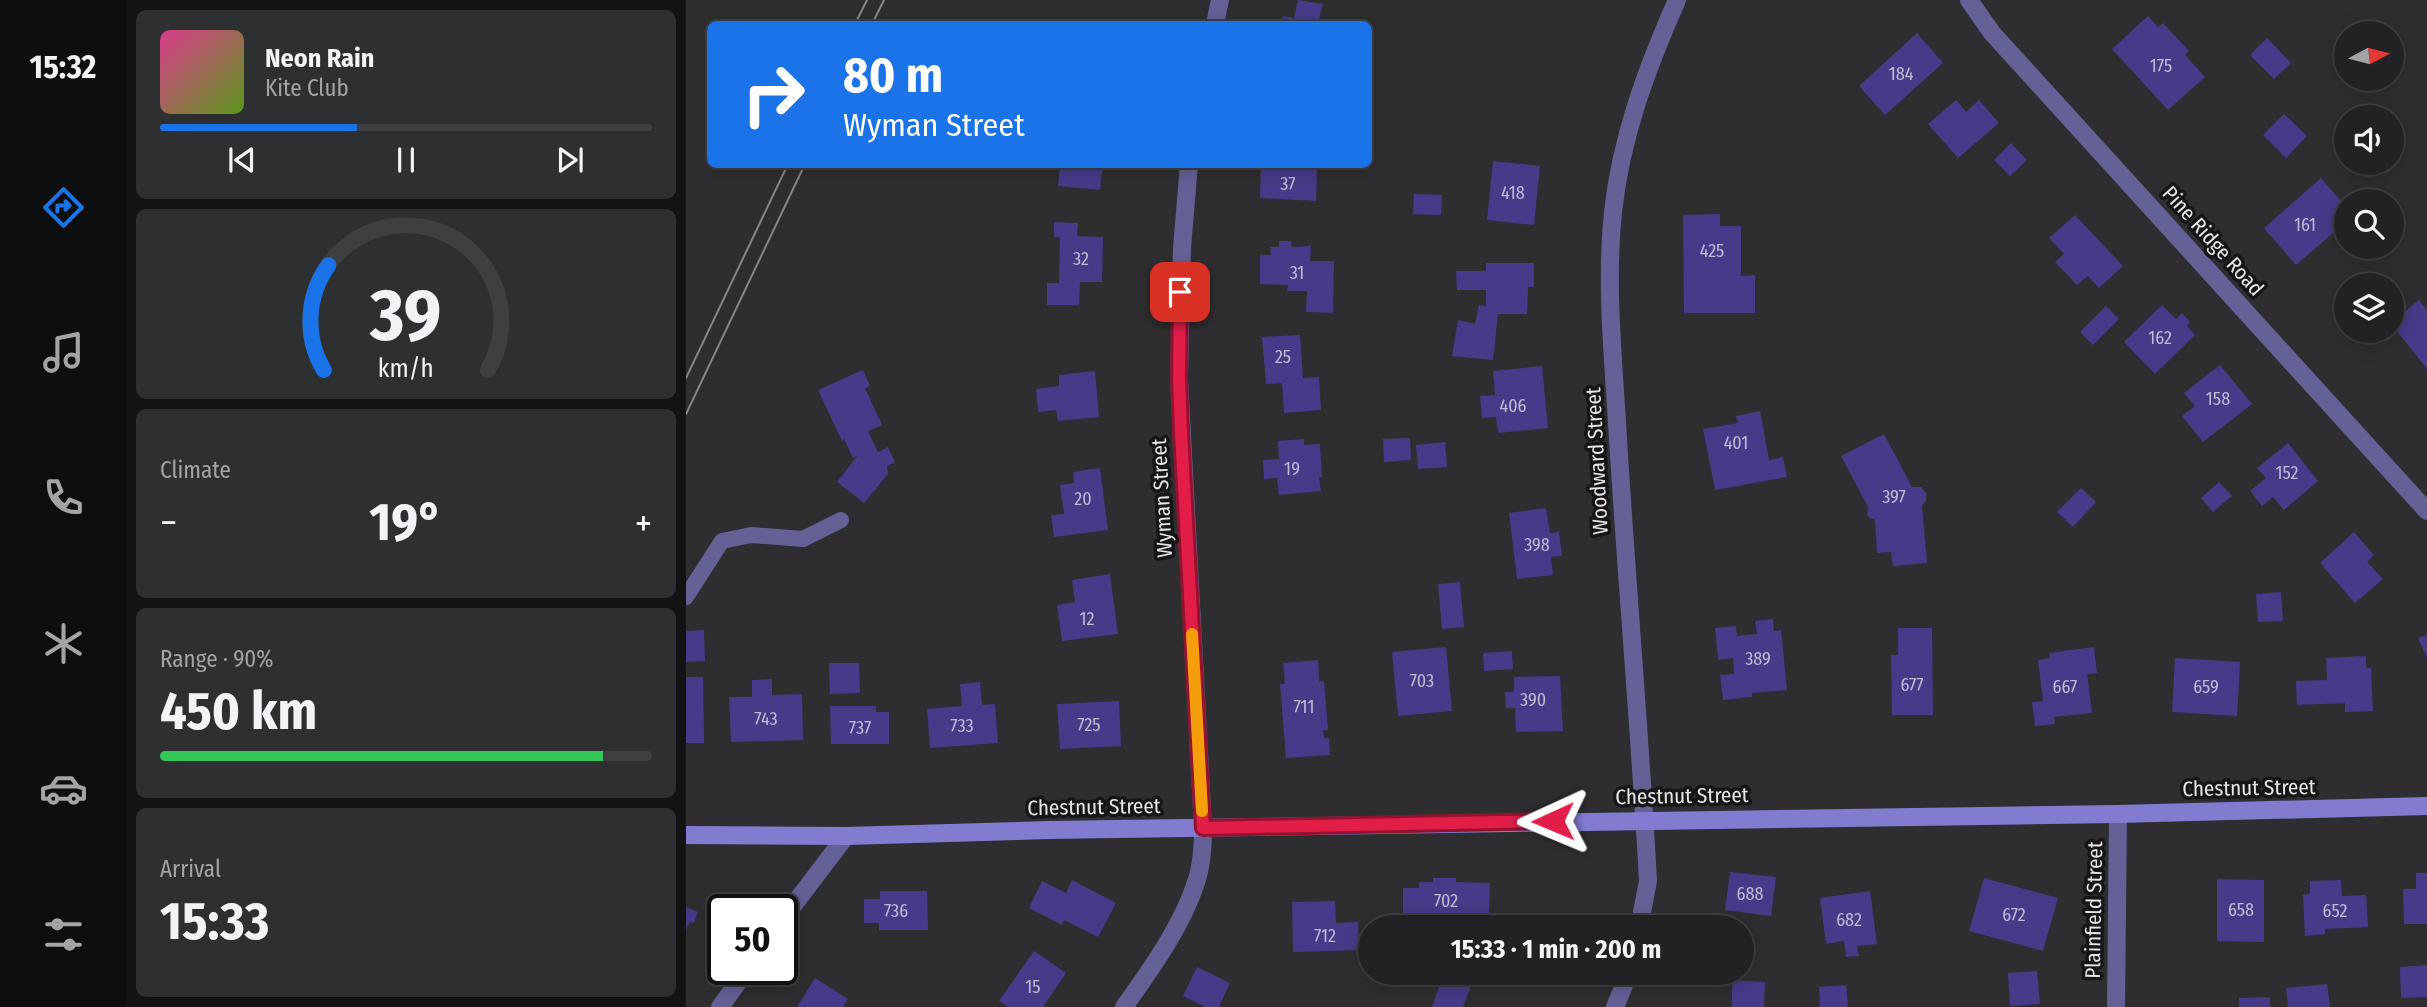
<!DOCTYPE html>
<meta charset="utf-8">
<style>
:root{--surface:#222224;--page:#2e2f31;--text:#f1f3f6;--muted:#a2a4a6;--line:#3f3f41;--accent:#1a73e8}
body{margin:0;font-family:"Fira Sans Condensed",sans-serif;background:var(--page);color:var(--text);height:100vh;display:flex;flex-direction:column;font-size:26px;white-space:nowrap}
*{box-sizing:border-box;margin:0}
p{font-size:23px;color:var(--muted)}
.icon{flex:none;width:38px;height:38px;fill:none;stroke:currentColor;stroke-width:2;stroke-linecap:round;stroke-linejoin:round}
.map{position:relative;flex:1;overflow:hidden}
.panel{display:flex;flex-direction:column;gap:10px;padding:10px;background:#131314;width:560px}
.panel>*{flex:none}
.guide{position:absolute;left:21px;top:21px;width:665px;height:147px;border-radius:10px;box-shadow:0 4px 18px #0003,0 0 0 2px var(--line);background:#1a73e8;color:#fff;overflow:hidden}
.needle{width:46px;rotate:83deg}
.fabs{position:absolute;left:1648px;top:21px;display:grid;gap:14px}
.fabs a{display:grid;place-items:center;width:70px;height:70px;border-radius:50%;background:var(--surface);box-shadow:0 4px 18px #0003,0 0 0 2px var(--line);font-size:35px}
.speed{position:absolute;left:21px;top:894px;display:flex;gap:14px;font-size:35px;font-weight:700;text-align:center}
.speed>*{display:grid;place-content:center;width:91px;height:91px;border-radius:50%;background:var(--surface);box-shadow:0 4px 18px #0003,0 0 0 2px var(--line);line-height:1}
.speed .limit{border:4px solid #111;border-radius:10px;background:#fff;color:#111}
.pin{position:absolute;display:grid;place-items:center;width:60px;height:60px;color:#fff;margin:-30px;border-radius:14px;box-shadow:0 4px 10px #0006}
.me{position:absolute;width:77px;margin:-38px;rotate:269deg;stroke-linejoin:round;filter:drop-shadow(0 0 5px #0008)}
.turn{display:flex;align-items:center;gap:24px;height:147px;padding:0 21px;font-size:32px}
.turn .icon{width:91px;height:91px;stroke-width:2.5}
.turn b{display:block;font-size:49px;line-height:60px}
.big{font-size:52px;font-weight:700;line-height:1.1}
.panel .widget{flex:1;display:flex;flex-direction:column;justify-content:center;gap:10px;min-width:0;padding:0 24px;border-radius:10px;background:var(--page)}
.panel .dial{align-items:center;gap:0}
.dial svg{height:182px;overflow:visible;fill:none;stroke:var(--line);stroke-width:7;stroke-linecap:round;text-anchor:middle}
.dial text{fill:var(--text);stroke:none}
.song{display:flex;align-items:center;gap:21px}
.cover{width:84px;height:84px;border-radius:10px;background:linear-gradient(135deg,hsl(330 70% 55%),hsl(90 70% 35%))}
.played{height:7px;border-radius:4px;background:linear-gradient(90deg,var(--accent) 40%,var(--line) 40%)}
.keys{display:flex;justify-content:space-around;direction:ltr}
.heat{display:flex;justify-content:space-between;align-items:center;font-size:38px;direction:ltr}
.charge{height:10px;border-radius:5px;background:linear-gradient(90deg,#34c759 90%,var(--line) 0)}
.trip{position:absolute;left:672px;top:915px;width:396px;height:70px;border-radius:35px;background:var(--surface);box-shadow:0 4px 18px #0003,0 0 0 2px var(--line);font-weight:700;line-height:70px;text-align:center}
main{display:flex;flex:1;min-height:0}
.dock{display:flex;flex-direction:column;width:126px;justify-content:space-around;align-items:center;background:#0e0e0e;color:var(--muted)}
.dock .icon{width:49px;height:49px}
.dock .on{color:var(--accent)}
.dock b{font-size:32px;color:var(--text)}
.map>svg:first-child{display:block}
.building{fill:#453b88}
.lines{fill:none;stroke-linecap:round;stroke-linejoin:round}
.service{stroke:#636196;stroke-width:16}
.minor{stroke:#636196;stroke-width:18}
.tertiary{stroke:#636196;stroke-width:18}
.secondary{stroke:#817cd0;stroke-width:18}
.tram{stroke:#868688;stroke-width:2}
.route-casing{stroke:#92132f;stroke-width:18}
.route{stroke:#e11d48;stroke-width:12}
.slow{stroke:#f59e0b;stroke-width:12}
.labels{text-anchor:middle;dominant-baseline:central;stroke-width:7;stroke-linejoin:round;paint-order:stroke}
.number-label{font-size:18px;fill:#bebcd1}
.street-label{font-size:21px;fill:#e7e7e9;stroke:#161617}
</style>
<main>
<nav class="dock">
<b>15:32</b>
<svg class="icon on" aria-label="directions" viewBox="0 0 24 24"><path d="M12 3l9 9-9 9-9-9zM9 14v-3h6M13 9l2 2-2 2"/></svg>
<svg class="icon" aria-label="music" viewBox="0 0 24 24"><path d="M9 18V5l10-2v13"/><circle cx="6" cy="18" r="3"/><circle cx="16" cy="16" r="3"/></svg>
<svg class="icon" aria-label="phone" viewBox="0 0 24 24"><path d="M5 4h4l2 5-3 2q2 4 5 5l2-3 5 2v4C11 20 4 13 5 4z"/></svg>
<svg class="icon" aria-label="climate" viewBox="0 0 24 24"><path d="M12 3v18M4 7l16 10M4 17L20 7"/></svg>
<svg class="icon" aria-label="car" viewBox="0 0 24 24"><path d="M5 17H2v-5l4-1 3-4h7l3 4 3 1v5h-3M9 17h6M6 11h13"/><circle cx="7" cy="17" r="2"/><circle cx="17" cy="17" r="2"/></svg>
<svg class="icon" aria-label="filters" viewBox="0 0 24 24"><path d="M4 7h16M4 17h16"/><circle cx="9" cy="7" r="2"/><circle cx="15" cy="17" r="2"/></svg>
</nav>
<section class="panel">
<div class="widget">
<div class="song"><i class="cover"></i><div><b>Neon Rain</b><p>Kite Club</p></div></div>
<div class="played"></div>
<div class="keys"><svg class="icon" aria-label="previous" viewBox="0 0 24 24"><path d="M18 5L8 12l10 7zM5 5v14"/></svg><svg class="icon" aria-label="pause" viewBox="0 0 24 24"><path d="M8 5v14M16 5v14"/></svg><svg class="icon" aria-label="next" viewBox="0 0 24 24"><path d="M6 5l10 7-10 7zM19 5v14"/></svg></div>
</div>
<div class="widget dial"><svg viewBox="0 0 100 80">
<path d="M14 69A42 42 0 1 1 86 69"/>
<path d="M14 69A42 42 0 0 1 16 23" stroke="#1a73e8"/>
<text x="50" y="56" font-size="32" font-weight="700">39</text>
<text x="50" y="72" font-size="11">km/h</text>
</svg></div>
<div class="widget"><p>Climate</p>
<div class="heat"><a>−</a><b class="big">19°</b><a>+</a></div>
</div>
<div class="widget"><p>Range · 90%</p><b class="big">450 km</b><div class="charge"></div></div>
<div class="widget"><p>Arrival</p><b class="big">15:33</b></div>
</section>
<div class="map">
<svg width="1741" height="1007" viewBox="0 0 1741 1007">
<rect width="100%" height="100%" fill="#2e2e30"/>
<path class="building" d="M 612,0 L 637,4 L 632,24 L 595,24 L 597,16 L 608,18 Z
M 1462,16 L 1472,27 L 1477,23 L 1503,51 L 1499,55 L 1519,77 L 1482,110 L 1426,49 Z
M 1231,33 L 1257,63 L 1199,115 L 1173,86 Z
M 1581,38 L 1605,63 L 1588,79 L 1564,55 Z
M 1270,100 L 1280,112 L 1293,100 L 1313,123 L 1272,158 L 1242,124 Z
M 1598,114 L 1621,136 L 1600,158 L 1577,135 Z
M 1325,143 L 1341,160 L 1324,176 L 1308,160 Z
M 807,161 L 854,166 L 848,225 L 801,220 Z
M 374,164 L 417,164 L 414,190 L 372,186 Z
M 575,164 L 617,164 L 617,169 L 631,170 L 630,201 L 574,198 Z
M 1635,178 L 1661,208 L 1661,221 L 1610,265 L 1578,228 Z
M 728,194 L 756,195 L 755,215 L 727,214 Z
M 1034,214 L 1034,226 L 1055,226 L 1055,276 L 1069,275 L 1069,313 L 998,313 L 997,215 Z
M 1389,215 L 1437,266 L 1413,288 L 1402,276 L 1391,285 L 1369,262 L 1378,254 L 1363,238 Z
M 368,222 L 392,223 L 391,236 L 417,237 L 416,282 L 394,282 L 393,305 L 361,305 L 361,283 L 373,283 L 374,237 L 368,237 Z
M 593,241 L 605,241 L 606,247 L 625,246 L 624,261 L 648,261 L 647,313 L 620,312 L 621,291 L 601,291 L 602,285 L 574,284 L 574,255 L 585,255 L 584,247 L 593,247 Z
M 800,263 L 848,263 L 848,287 L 842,287 L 841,314 L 812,314 L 807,360 L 766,356 L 772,320 L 789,324 L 793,305 L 800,306 L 800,290 L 771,290 L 770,271 L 800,271 Z
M 1733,300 L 1741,310 L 1741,369 L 1706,325 L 1706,322 Z
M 1476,305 L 1490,319 L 1496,313 L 1504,322 L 1501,326 L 1509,335 L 1469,374 L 1438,342 Z
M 1420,306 L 1433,319 L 1407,345 L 1394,332 Z
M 614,335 L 617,378 L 633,377 L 635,410 L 598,413 L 596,383 L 580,384 L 576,337 Z
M 1534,365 L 1566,404 L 1517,442 L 1496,416 L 1509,406 L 1498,393 Z
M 856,366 L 862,428 L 812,433 L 810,417 L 796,418 L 794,396 L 809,395 L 807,371 Z
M 177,370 L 184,386 L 179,388 L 196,425 L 182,431 L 192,452 L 202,447 L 209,462 L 201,466 L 202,474 L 178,503 L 151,482 L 172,455 L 167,458 L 158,439 L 156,441 L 132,390 Z
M 409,371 L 413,417 L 372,421 L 370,410 L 352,412 L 350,389 L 373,386 L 373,375 Z
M 1074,411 L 1083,460 L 1097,457 L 1101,477 L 1029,490 L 1017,429 L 1052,423 L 1050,416 Z
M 1198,434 L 1226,487 L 1235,487 L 1240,493 L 1240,500 L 1236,506 L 1241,563 L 1207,566 L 1205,552 L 1191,553 L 1189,520 L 1181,516 L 1182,507 L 1155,456 Z
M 724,438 L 725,460 L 698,462 L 697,439 Z
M 618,439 L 618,445 L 634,444 L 636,477 L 633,477 L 635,491 L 593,495 L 591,478 L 578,479 L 577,460 L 593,459 L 592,441 Z
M 759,442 L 761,467 L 732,469 L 730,445 Z
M 1602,443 L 1632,481 L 1598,510 L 1587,497 L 1576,506 L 1564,491 L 1580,478 L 1571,468 Z
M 414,468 L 422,530 L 368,537 L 365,515 L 378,514 L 374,485 L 388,483 L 387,472 Z
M 1533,482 L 1546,496 L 1527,512 L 1515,498 Z
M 1395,488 L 1410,502 L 1387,527 L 1371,512 Z
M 860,508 L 864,533 L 873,532 L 876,556 L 865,557 L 867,575 L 831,579 L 823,513 Z
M 1668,532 L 1688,555 L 1681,562 L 1697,579 L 1669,603 L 1634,563 Z
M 424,574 L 432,634 L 376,641 L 371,605 L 389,602 L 386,580 Z
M 774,582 L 778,627 L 756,629 L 752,584 Z
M 1595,592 L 1597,621 L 1572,622 L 1570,594 Z
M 1087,619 L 1088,631 L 1095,630 L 1101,690 L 1066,693 L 1066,697 L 1037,700 L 1034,675 L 1048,674 L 1047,658 L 1032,660 L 1029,628 L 1050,626 L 1051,636 L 1071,634 L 1069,621 Z
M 1212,628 L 1246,628 L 1247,715 L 1206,715 L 1205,655 L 1212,655 Z
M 18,630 L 19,661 L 0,662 L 0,631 Z
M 1741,635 L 1741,658 L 1732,638 Z
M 760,647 L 766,711 L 712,716 L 706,652 Z
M 1408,647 L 1411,673 L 1401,674 L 1406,713 L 1368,717 L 1369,724 L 1349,726 L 1346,702 L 1357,701 L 1352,660 L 1364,658 L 1363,653 Z
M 826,651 L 827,669 L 798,671 L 797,653 Z
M 1680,656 L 1680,668 L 1685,668 L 1687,711 L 1659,712 L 1659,703 L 1611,705 L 1610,681 L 1641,680 L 1640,658 Z
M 1489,658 L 1554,662 L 1551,716 L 1486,712 Z
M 632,660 L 633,681 L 638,681 L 642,730 L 637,730 L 638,738 L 643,738 L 644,755 L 600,758 L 594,684 L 599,684 L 597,663 Z
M 143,663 L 173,663 L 174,693 L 144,694 Z
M 874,676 L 877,731 L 830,732 L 829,708 L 820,708 L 819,692 L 828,692 L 828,677 Z
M 0,677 L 17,677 L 18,743 L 0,743 Z
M 86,679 L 86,695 L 116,694 L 117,740 L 45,742 L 43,697 L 66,697 L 66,680 Z
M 294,682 L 296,705 L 309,704 L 312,743 L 244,748 L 241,709 L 276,706 L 274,684 Z
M 433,701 L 435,746 L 374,749 L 371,704 Z
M 144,706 L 190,706 L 190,712 L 203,712 L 203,744 L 145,744 Z
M 1044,872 L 1090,877 L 1085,916 L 1039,910 Z
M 1730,873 L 1741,873 L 1741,924 L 1718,924 L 1717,889 L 1730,889 Z
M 747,878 L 770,878 L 770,882 L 804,883 L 803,914 L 789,914 L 788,928 L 749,928 L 749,922 L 717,921 L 717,888 L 733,888 L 733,882 L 747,882 Z
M 1298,878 L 1372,898 L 1357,951 L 1283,931 Z
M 1531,879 L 1578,880 L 1578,942 L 1531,941 Z
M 386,880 L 430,903 L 412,937 L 378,920 L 376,925 L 343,908 L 356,881 L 380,893 Z
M 1655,880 L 1656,896 L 1680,895 L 1682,927 L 1639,929 L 1639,934 L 1619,936 L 1617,895 L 1624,894 L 1624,881 Z
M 194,891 L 241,891 L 242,930 L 193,930 L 193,923 L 178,923 L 178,899 L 194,899 Z
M 1184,891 L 1191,944 L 1171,946 L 1173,956 L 1160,957 L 1158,941 L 1140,944 L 1134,898 Z
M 649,901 L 650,923 L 672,922 L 673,950 L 607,952 L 606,902 Z
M 0,907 L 12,912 L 8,923 L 4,922 L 0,930 Z
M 348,951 L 380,973 L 357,1007 L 322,1007 L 313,1001 Z
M 1741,965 L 1741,997 L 1715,998 L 1714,967 Z
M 511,967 L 544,983 L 533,1007 L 520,1007 L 497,996 Z
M 1351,971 L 1354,1004 L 1324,1006 L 1322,973 Z
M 757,976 L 785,986 L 777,1007 L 746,1007 Z
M 129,978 L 162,999 L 157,1007 L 111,1007 Z
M 1046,980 L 1079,982 L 1078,1007 L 1046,1007 Z
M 1641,984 L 1644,1007 L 1602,1007 L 1600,988 Z
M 1160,985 L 1162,1007 L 1134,1007 L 1133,987 Z
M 1584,997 L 1584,1007 L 1553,1007 L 1553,998 Z"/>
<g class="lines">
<path class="service" d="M 0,597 L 36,541 L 65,535 L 117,539 L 155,520"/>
<path class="minor" d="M 1283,0 L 1306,33 L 1741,511
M 529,24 L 534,0
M 96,920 L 160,836
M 34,1007 L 61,970
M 438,1007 C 466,968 501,919 513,872 C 516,858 517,843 517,828 L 493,379 L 496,248 L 503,164
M 1430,1007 L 1432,814"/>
<path class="tertiary" d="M 953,928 L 962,881 C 954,734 941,586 932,439 C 928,364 919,287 927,212 C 935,137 961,68 991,0
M 929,1007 L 943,973"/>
<path class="secondary" d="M 0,835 L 160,836 L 362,830 L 1432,814 L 1741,806"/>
<path class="tram" d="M 169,24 L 181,0
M 186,24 L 198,0
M 0,378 L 102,164
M 0,414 L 119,164"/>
</g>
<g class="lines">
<defs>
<path id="route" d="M 494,292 L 493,379 L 495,432 L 517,828 L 867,821"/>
</defs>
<use href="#route" class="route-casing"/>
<use href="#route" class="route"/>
<path class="slow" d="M 506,634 L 516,811"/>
</g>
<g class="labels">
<g class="number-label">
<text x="1475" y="66">175</text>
<text x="1215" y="74">184</text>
<text x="602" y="184">37</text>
<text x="827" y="193">418</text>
<text x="1619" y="225">161</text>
<text x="1026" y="251">425</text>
<text x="395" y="259">32</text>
<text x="611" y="273">31</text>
<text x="1474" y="338">162</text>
<text x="597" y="357">25</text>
<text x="1532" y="399">158</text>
<text x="827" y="406">406</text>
<text x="1050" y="443">401</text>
<text x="606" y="469">19</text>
<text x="1601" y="473">152</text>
<text x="1208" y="497">397</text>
<text x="397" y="499">20</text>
<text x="851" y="545">398</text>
<text x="401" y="619">12</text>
<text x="1072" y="659">389</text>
<text x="736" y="681">703</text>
<text x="1226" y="685">677</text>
<text x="1379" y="687">667</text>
<text x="1520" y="687">659</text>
<text x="847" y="700">390</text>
<text x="618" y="707">711</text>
<text x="80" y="719">743</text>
<text x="403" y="725">725</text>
<text x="276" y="726">733</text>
<text x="174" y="728">737</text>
<text x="1064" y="894">688</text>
<text x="760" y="901">702</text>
<text x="1555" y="910">658</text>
<text x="210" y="911">736</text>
<text x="1649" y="911">652</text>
<text x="1328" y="915">672</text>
<text x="1163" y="920">682</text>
<text x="639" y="936">712</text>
<text x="347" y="987">15</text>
</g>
<g class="street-label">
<text transform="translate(1527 241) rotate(48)">Pine Ridge Road</text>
<text transform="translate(911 461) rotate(-93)">Woodward Street</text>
<text transform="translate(476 498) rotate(-93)">Wyman Street</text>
<text transform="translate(1563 788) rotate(-1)">Chestnut Street</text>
<text transform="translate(996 796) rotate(-1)">Chestnut Street</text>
<text transform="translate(408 807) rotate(-1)">Chestnut Street</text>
<text transform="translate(1408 910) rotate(-89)">Plainfield Street</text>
</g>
</g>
</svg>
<div class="fabs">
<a><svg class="needle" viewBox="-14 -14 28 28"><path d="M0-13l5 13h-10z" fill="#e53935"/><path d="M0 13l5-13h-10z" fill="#a2a4a6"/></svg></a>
<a><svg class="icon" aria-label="sound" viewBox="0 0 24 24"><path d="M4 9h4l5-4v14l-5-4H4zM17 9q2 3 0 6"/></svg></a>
<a><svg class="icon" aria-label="search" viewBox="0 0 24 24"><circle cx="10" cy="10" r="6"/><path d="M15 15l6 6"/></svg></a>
<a><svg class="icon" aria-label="layers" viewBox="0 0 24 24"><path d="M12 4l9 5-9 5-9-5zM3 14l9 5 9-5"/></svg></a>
</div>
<div class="speed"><div class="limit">50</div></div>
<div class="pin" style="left:494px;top:292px;background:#d93025"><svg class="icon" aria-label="arrive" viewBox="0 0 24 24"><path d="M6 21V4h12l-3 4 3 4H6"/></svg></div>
<svg class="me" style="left:867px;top:821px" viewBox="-20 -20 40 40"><path d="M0-17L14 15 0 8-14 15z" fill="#e11d48" stroke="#fff" stroke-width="4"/></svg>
<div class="trip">15:33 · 1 min · 200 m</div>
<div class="guide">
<div class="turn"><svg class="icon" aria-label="right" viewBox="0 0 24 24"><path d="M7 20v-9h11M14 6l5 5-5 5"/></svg><div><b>80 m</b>Wyman Street</div></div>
</div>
</div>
</main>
